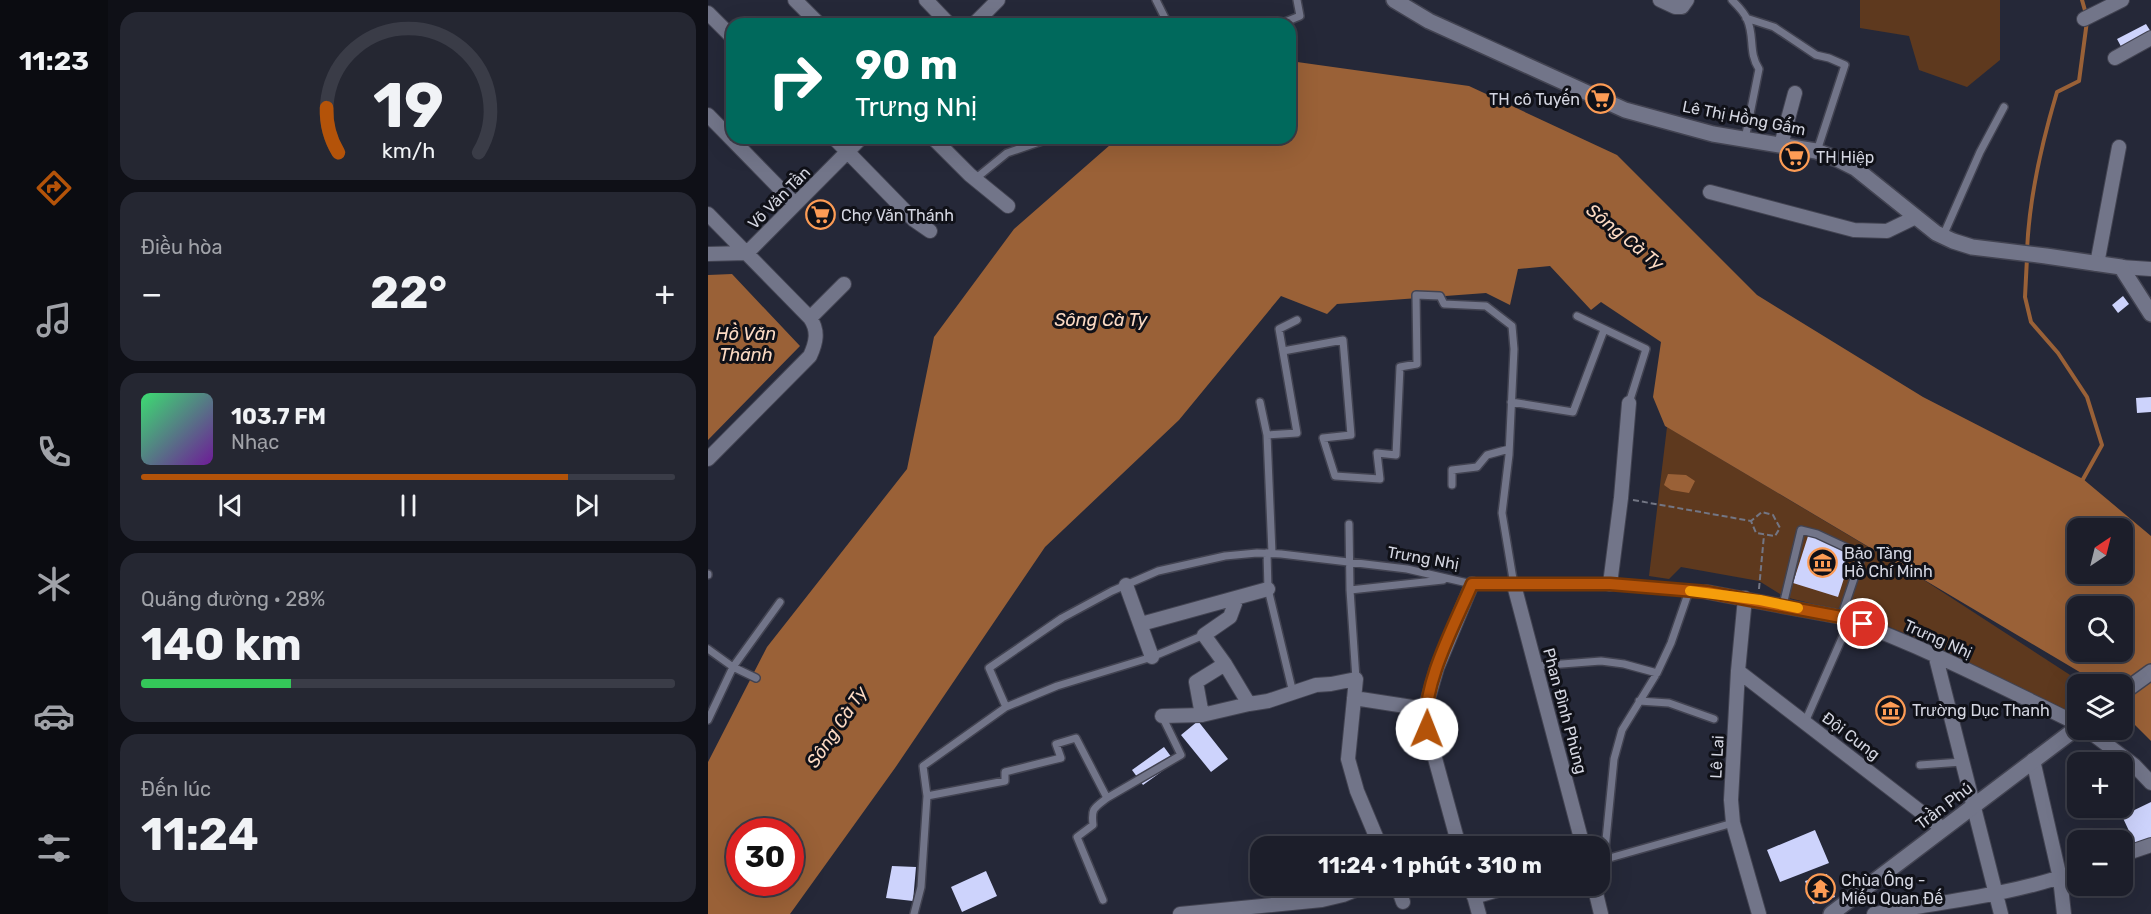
<!DOCTYPE html>
<html lang="vi">
<meta charset="utf-8">
<style>
:root{--surface:#1c1e2a;--page:#252732;--text:#f1f3f6;--muted:#a0a2a8;--line:#3a3c47;--accent:#b45309}
body{margin:0;font-family:Rubik,sans-serif;background:var(--page);color:var(--text);height:100vh;display:flex;flex-direction:column;font-size:22px;white-space:nowrap}
*{box-sizing:border-box;margin:0}
p{font-size:20px;color:var(--muted)}
.icon{flex:none;width:33px;height:33px;fill:none;stroke:currentColor;stroke-width:2;stroke-linecap:round;stroke-linejoin:round}
.map{position:relative;flex:1;overflow:hidden}
.panel{display:flex;flex-direction:column;gap:12px;padding:12px;background:#0f1017;width:600px}
.panel>*{flex:none}
.guide{position:absolute;left:18px;top:18px;width:570px;height:126px;border-radius:18px;box-shadow:0 6px 24px #0002,0 0 0 2px var(--line);background:#00695c;color:#fff;overflow:hidden}
.needle{width:39px;rotate:35deg}
.fabs{position:absolute;left:1359px;top:518px;display:grid;gap:12px}
.fabs a{display:grid;place-items:center;width:66px;height:66px;border-radius:12px;background:var(--surface);box-shadow:0 6px 24px #0002,0 0 0 2px var(--line);font-size:30px}
.speed{position:absolute;left:18px;top:818px;display:flex;gap:12px;font-size:30px;font-weight:700;text-align:center}
.speed>*{display:grid;place-content:center;width:78px;height:78px;border-radius:50%;background:var(--surface);box-shadow:0 6px 24px #0002,0 0 0 2px var(--line);line-height:1}
.speed .limit{border:9px solid #d22;background:#fff;color:#111}
.pin{position:absolute;display:grid;place-items:center;width:51px;height:51px;color:#fff;margin:-26px;border:3px solid #fff;border-radius:50%;box-shadow:0 2px 6px #0007}
.me{position:absolute;width:66px;margin:-33px;rotate:1deg;stroke-linejoin:round;filter:drop-shadow(0 0 4px #0008)}
.turn{display:flex;align-items:center;gap:21px;height:126px;padding:0 30px;font-size:27px}
.turn .icon{width:78px;height:78px;stroke-width:2.5}
.turn b{display:block;font-size:42px;line-height:51px}
.big{font-size:45px;font-weight:700;line-height:1.1}
.panel .card{flex:1;display:flex;flex-direction:column;justify-content:center;gap:9px;min-width:0;padding:0 21px;border-radius:18px;background:var(--page)}
.panel .dial{align-items:center;gap:0}
.dial svg{height:156px;overflow:visible;fill:none;stroke:var(--line);stroke-width:7;stroke-linecap:round;text-anchor:middle}
.dial text{fill:var(--text);stroke:none}
.song{display:flex;align-items:center;gap:18px}
.cover{width:72px;height:72px;border-radius:9px;background:linear-gradient(135deg,hsl(140 70% 55%),hsl(280 70% 35%))}
.played{height:6px;border-radius:3px;background:linear-gradient(90deg,var(--accent) 80%,var(--line) 80%)}
.keys{display:flex;justify-content:space-around;direction:ltr}
.heat{display:flex;justify-content:space-between;align-items:center;font-size:33px;direction:ltr}
.charge{height:9px;border-radius:4px;background:linear-gradient(90deg,#34c759 28%,var(--line) 0)}
.trip{position:absolute;left:542px;top:836px;width:360px;height:60px;border-radius:18px;background:var(--surface);box-shadow:0 6px 24px #0002,0 0 0 2px var(--line);font-weight:700;line-height:60px;text-align:center}
main{display:flex;flex:1;min-height:0}
.tabs{display:flex;flex-direction:column;width:108px;justify-content:space-around;align-items:center;background:#0b0c11;color:var(--muted)}
.tabs .icon{width:42px;height:42px}
.tabs .on{color:var(--accent)}
.tabs b{font-size:27px;color:var(--text)}
.map>svg:first-child{display:block}
.green{fill:#5e391e}
.water{fill:#9a6137;fill-rule:evenodd}
.lines{fill:none;stroke-linecap:round;stroke-linejoin:round}
.stream{stroke:#9a6137;stroke-width:4}
.building{fill:#cdd3fc}
.service-casing{stroke:#424351;stroke-width:10}
.minor-casing{stroke:#424351;stroke-width:16}
.tertiary-casing{stroke:#424351;stroke-width:18}
.path{stroke:#737684;stroke-width:2;stroke-dasharray:6 3;stroke-linecap:butt}
.service{stroke:#727589;stroke-width:7}
.minor{stroke:#727589;stroke-width:14}
.tertiary{stroke:#727589;stroke-width:15}
.route-casing{stroke:#753606;stroke-width:15}
.route{stroke:#b45309;stroke-width:10}
.slow{stroke:#f59e0b;stroke-width:10}
.labels{text-anchor:middle;dominant-baseline:central;stroke-width:6;stroke-linejoin:round;paint-order:stroke}
.poi-label{font-size:16px;fill:#d4d6e1;stroke:#101118;text-anchor:start}
.street-label{font-size:16px;fill:#d4d6e1;stroke:#101118}
.water-label{font-size:18px;font-style:italic;fill:#fcdac3;stroke:#101118}
</style>
<main>
<nav class="tabs">
<b>11:23</b>
<svg class="icon on" aria-label="directions" viewBox="0 0 24 24"><path d="M12 3l9 9-9 9-9-9zM9 14v-3h6M13 9l2 2-2 2"/></svg>
<svg class="icon" aria-label="music" viewBox="0 0 24 24"><path d="M9 18V5l10-2v13"/><circle cx="6" cy="18" r="3"/><circle cx="16" cy="16" r="3"/></svg>
<svg class="icon" aria-label="phone" viewBox="0 0 24 24"><path d="M5 4h4l2 5-3 2q2 4 5 5l2-3 5 2v4C11 20 4 13 5 4z"/></svg>
<svg class="icon" aria-label="climate" viewBox="0 0 24 24"><path d="M12 3v18M4 7l16 10M4 17L20 7"/></svg>
<svg class="icon" aria-label="car" viewBox="0 0 24 24"><path d="M5 17H2v-5l4-1 3-4h7l3 4 3 1v5h-3M9 17h6M6 11h13"/><circle cx="7" cy="17" r="2"/><circle cx="17" cy="17" r="2"/></svg>
<svg class="icon" aria-label="filters" viewBox="0 0 24 24"><path d="M4 7h16M4 17h16"/><circle cx="9" cy="7" r="2"/><circle cx="15" cy="17" r="2"/></svg>
</nav>
<section class="panel">
<div class="card dial"><svg viewBox="0 0 100 80">
<path d="M14 69A42 42 0 1 1 86 69"/>
<path d="M14 69A42 42 0 0 1 8 46" stroke="#b45309"/>
<text x="50" y="56" font-size="32" font-weight="700">19</text>
<text x="50" y="72" font-size="11">km/h</text>
</svg></div>
<div class="card"><p>Điều hòa</p>
<div class="heat"><a>−</a><b class="big">22°</b><a>+</a></div>
</div>
<div class="card">
<div class="song"><i class="cover"></i><div><b>103.7 FM</b><p>Nhạc</p></div></div>
<div class="played"></div>
<div class="keys"><svg class="icon" aria-label="previous" viewBox="0 0 24 24"><path d="M18 5L8 12l10 7zM5 5v14"/></svg><svg class="icon" aria-label="pause" viewBox="0 0 24 24"><path d="M8 5v14M16 5v14"/></svg><svg class="icon" aria-label="next" viewBox="0 0 24 24"><path d="M6 5l10 7-10 7zM19 5v14"/></svg></div>
</div>
<div class="card"><p>Quãng đường · 28%</p><b class="big">140 km</b><div class="charge"></div></div>
<div class="card"><p>Đến lúc</p><b class="big">11:24</b></div>
</section>
<div class="map">
<svg width="1443" height="914" viewBox="0 0 1443 914">
<rect width="100%" height="100%" fill="#252838"/>
<path class="green" d="M 1152,0 L 1292,0 L 1292,60 L 1259,87 L 1211,70 L 1201,36 L 1152,28 Z
M 959,427 L 1219,582 L 1376,684 L 1370,684 L 1369,712 L 1363,715 L 1226,645 L 1154,616 L 1077,597 L 1051,581 L 973,567 L 961,579 L 941,576 Z"/>
<path class="water" d="M 582,61 L 761,86 L 909,155 L 1049,295 L 1215,397 L 1375,479 L 1443,536 L 1443,741 L 1415,713 L 1414,684 L 1385,684 L 1375,674 L 957,426 L 945,397 L 953,342 L 893,302 L 883,310 L 842,266 L 810,269 L 802,305 L 778,293 L 629,304 L 619,314 L 573,296 L 471,420 L 337,547 L 187,768 L 82,914 L 0,914 L 0,762 L 59,647 L 199,469 L 226,337 L 306,229 L 410,138 L 582,138 ZM 1370,528 L 1414,528 L 1414,573 L 1370,573 ZM 1370,606 L 1414,606 L 1414,651 L 1370,651 ZM 32,831 L 82,831 L 82,882 L 32,882 Z
M 24,274 L 92,346 L 0,440 L 0,275 Z
M 960,474 L 978,475 L 987,481 L 981,493 L 963,490 L 956,485 Z"/>
<g class="lines">
<path class="stream" d="M 1374,0 L 1378,14
M 1319,251 C 1321,199 1334,142 1349,92 L 1371,81 L 1379,21
M 1319,258 L 1317,297 L 1323,322 L 1350,353 L 1379,397 L 1394,445 L 1374,481"/>
</g>
<path class="building" d="M 1438,24 L 1443,32 L 1417,54 L 1409,39 Z
M 1415,296 L 1421,304 L 1410,313 L 1404,305 Z
M 1443,397 L 1443,412 L 1429,413 L 1428,398 Z
M 1101,533 L 1140,552 L 1138,572 L 1130,597 L 1085,583 Z
M 490,721 L 520,759 L 503,772 L 473,735 Z
M 456,747 L 467,762 L 435,785 L 424,770 Z
M 1394,750 L 1402,762 L 1382,762 Z
M 1443,802 L 1443,841 L 1429,848 L 1414,816 Z
M 1107,830 L 1121,863 L 1072,882 L 1059,850 Z
M 184,866 L 208,867 L 205,901 L 178,898 Z
M 278,871 L 289,896 L 254,912 L 243,887 Z
M 1119,874 L 1127,897 L 1105,904 L 1097,881 Z"/>
<g class="lines">
<defs>
<path id="service" d="M 448,0 L 460,24
M 1024,0 C 1029,5 1036,12 1039,19 C 1047,37 1040,52 1051,69 L 1037,139
M 1038,18 L 1066,27 L 1108,55 L 1121,58 L 1137,65 L 1109,151
M 572,24 L 592,16 L 589,0
M 267,179 L 299,153 L 343,138
M 1235,236 L 1272,152 L 1296,107
M 869,316 L 938,349 L 921,403
M 575,351 L 635,340 L 643,435 L 615,438 L 627,476 L 672,479 L 669,453 L 688,455 L 692,367 L 709,364 L 708,295 L 732,296 L 736,304 L 778,306 L 804,326 L 806,349 L 801,455 L 794,513 L 806,585
M 552,402 L 559,435 L 564,553
M 803,402 L 865,412 L 896,330
M 559,435 L 589,433 L 571,329 L 589,320
M 744,485 L 744,470 L 769,467 L 779,455 L 801,449
M 641,524 L 642,590 L 648,679
M 559,553 L 560,589 L 585,693
M 0,574 L 0,575
M 642,590 L 735,580
M 1075,605 L 1093,530 L 1109,534 L 1154,555 L 1133,617
M 0,649 L 25,667 L 48,678
M 828,666 L 893,661 L 916,664 L 949,673
M 931,701 L 961,703 L 1006,719
M 298,707 L 281,668 L 354,618 L 404,591 L 450,571 L 517,556 L 549,553 L 573,554 L 699,569 L 764,584 L 902,584 L 999,592
M 0,720 L 25,667 L 72,602
M 1097,722 L 1142,620
M 1212,765 L 1254,762
M 219,796 L 297,781 L 297,772 L 353,758 L 348,744 L 368,738 L 399,798 L 473,755 L 454,716
M 896,860 L 906,759 L 914,730 L 949,673 L 963,643 L 981,591
M 891,861 L 1025,823
M 395,900 L 369,837 L 385,825 C 383,808 386,808 399,798
M 206,914 L 213,887 L 219,796 L 215,766 L 298,707 L 349,686 L 444,657 L 496,635"/>
<path id="minor" d="M 87,0 L 111,24
M 218,0 L 241,24
M 952,0 L 967,7 L 974,7 L 979,0
M 0,13 L 24,37
M 1376,19 L 1414,0
M 266,24 L 290,0
M 1407,58 L 1443,38
M 0,115 L 87,204
M 126,138 L 206,220 L 222,231
M 225,138 L 262,175 L 300,206
M 1073,145 L 1087,93
M 1002,192 L 1146,230 L 1179,231 L 1208,217
M 0,214 L 102,318 C 111,331 108,343 102,356 L 0,459
M 0,254 L 39,253 L 153,138
M 1389,264 L 1411,147
M 1413,267 L 1443,269
M 102,318 L 136,284
M 902,584 L 913,498 L 921,403
M 418,585 L 444,657
M 806,585 L 875,846
M 999,592 L 1133,617 C 1215,646 1292,686 1370,724
M 529,598 L 522,617 L 496,635 L 517,664 L 541,704 L 560,701 L 608,685 L 623,684 L 648,679 L 640,759 L 649,791 L 672,846
M 1037,598 L 1030,671 L 1023,800 L 1025,823 L 1051,914
M 433,624 L 560,589
M 1227,654 L 1293,914
M 1030,671 L 1235,829
M 646,698 L 717,709
M 494,715 L 488,682 L 517,664
M 454,716 L 494,715 L 541,704
M 1378,729 L 1426,765 L 1443,783
M 1325,760 L 1352,878 L 1356,914
M 751,846 L 719,729 L 717,709 L 729,668 L 764,584
M 1414,855 L 1443,845
M 689,885 L 695,902
M 763,885 L 771,914
M 886,885 L 893,914
M 766,897 L 807,885
M 472,914 L 614,900 L 635,895 L 660,885
M 1166,914 C 1233,902 1305,895 1370,871"/>
<path id="tertiary" d="M 686,0 L 721,21 L 917,110 L 1005,134 L 1108,151 L 1129,159 L 1147,168 L 1228,233 L 1245,241 L 1264,247 L 1338,256 L 1413,267 L 1443,314
M 1414,693 L 1443,672
M 1123,914 L 1370,727"/>
</defs>
<use href="#service" class="service-casing"/>
<use href="#minor" class="minor-casing"/>
<use href="#tertiary" class="tertiary-casing"/>
<path class="path" d="M 925,500 L 1043,521 L 1048,533 L 1067,536 L 1072,528 L 1065,515 L 1054,512 L 1043,521
M 1051,589 L 1056,535"/>
<use href="#service" class="service"/>
<use href="#minor" class="minor"/>
<use href="#tertiary" class="tertiary"/>
</g>
<g class="lines">
<defs>
<path id="route" d="M 719,729 C 712,688 748,622 764,584 L 902,584 L 999,592 L 1133,617 L 1155,624"/>
</defs>
<use href="#route" class="route-casing"/>
<use href="#route" class="route"/>
<path class="slow" d="M 982,591 L 1052,600 L 1090,608"/>
</g>
<defs>
<symbol id="supermarket-ring" viewBox="-11 -11 22 22"><circle r="9.5" fill="#101118" stroke="#fd9c55" stroke-width="1.5"/><path d="M-6-5.5h2.5l.6 2H6L4.5 2H-2.5L-4.4-4H-6ZM-1.5 3.2a1.3 1.3 0 1 0 .1 0ZM3 3.2a1.3 1.3 0 1 0 .1 0Z" fill="#fd9c55"/></symbol>
<symbol id="museum-ring" viewBox="-11 -11 22 22"><circle r="9.5" fill="#101118" stroke="#fd9c55" stroke-width="1.5"/><path d="M0-6L6-3V-2H-6V-3ZM-5-1h2V3h-2ZM-1-1h2V3h-2ZM3-1h2V3H3ZM-6 4H6V6H-6Z" fill="#fd9c55"/></symbol>
<symbol id="temple-ring" viewBox="-11 -11 22 22"><circle r="9.5" fill="#101118" stroke="#fd9c55" stroke-width="1.5"/><path d="M0-6L5-2H3V0L6.5 2.5H4V6H1.5V3h-3V6H-4V2.5H-6.5L-3 0V-2H-5Z" fill="#fd9c55"/></symbol>
</defs>
<g fill-rule="evenodd">
<use href="#supermarket-ring" x="876" y="82" width="33" height="33"/>
<use href="#supermarket-ring" x="1070" y="140" width="33" height="33"/>
<use href="#supermarket-ring" x="96" y="198" width="33" height="33"/>
<use href="#museum-ring" x="1098" y="546" width="33" height="33"/>
<use href="#museum-ring" x="1166" y="694" width="33" height="33"/>
<use href="#temple-ring" x="1096" y="872" width="33" height="33"/>
</g>
<g class="labels">
<g class="poi-label">
<text x="872" y="99" text-anchor="end">TH cô Tuyến</text>
<text x="1108" y="157">TH Hiệp</text>
<text x="133" y="215">Chợ Văn Thánh</text>
<text x="1136" y="553">Bảo Tàng<tspan x="1136" dy="18">Hồ Chí Minh</tspan></text>
<text x="1204" y="710">Trường Dục Thanh</text>
<text x="1133" y="880">Chùa Ông -<tspan x="1133" dy="18">Miếu Quan Đế</tspan></text>
</g>
<g class="street-label">
<text transform="translate(1036 118) rotate(11)">Lê Thị Hồng Gấm</text>
<text transform="translate(71 198) rotate(-45)">Võ Văn Tần</text>
<text transform="translate(715 558) rotate(10)">Trưng Nhị</text>
<text transform="translate(1230 639) rotate(24)">Trưng Nhị</text>
<text transform="translate(857 711) rotate(75)">Phan Đình Phùng</text>
<text transform="translate(1143 736) rotate(37)">Đội Cung</text>
<text transform="translate(1009 757) rotate(-87)">Lê Lai</text>
<text transform="translate(1236 806) rotate(-37)">Trần Phú</text>
</g>
<g class="water-label">
<text transform="translate(917 237) rotate(39)">Sông Cà Ty</text>
<text x="393" y="320">Sông Cà Ty</text>
<text x="38" y="334">Hồ Văn<tspan x="38" dy="21">Thánh</tspan></text>
<text transform="translate(129 727) rotate(-56)">Sông Cà Ty</text>
</g>
</g>
</svg>
<div class="fabs">
<a><svg class="needle" viewBox="-14 -14 28 28"><path d="M0-13l5 13h-10z" fill="#e53935"/><path d="M0 13l5-13h-10z" fill="#a0a2a8"/></svg></a>
<a><svg class="icon" aria-label="search" viewBox="0 0 24 24"><circle cx="10" cy="10" r="6"/><path d="M15 15l6 6"/></svg></a>
<a><svg class="icon" aria-label="layers" viewBox="0 0 24 24"><path d="M12 4l9 5-9 5-9-5zM3 14l9 5 9-5"/></svg></a>
<a>+</a>
<a>−</a>
</div>
<div class="speed"><div class="limit">30</div></div>
<div class="pin" style="left:1155px;top:624px;background:#d93025"><svg class="icon" aria-label="arrive" viewBox="0 0 24 24"><path d="M6 21V4h12l-3 4 3 4H6"/></svg></div>
<svg class="me" style="left:719px;top:729px" viewBox="-20 -20 40 40"><circle r="19" fill="#fff"/><path d="M0-13L10 11 0 6-10 11z" fill="#b45309"/></svg>
<div class="trip">11:24 · 1 phút · 310 m</div>
<div class="guide">
<div class="turn"><svg class="icon" aria-label="right" viewBox="0 0 24 24"><path d="M7 20v-9h11M14 6l5 5-5 5"/></svg><div><b>90 m</b>Trưng Nhị</div></div>
</div>
</div>
</main>
